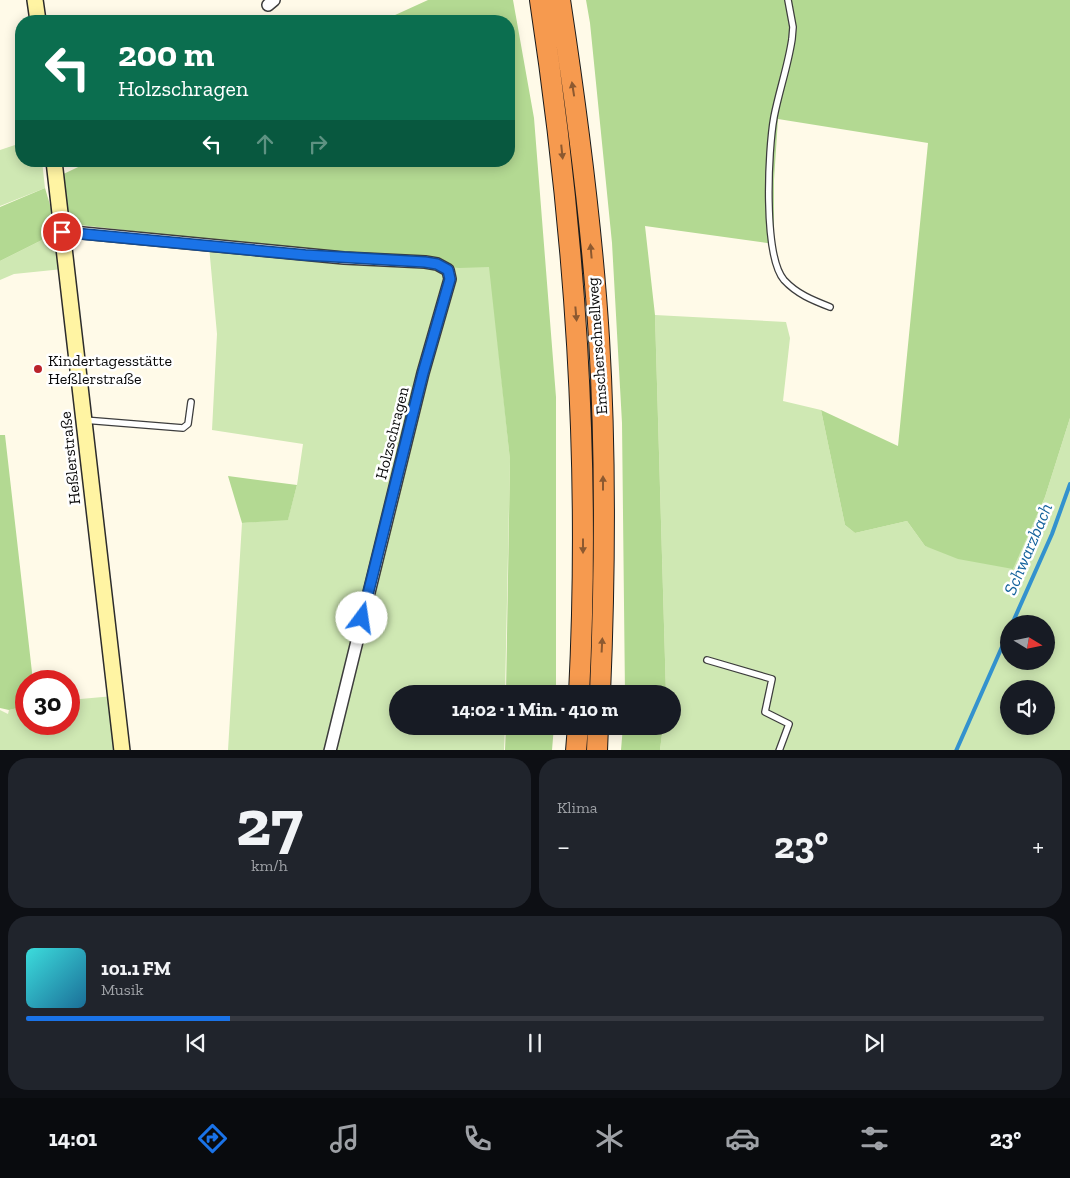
<!DOCTYPE html>
<html lang="de">
<meta charset="utf-8">
<style>
:root{--surface:#171b24;--page:#20242c;--text:#f1f3f6;--muted:#9ea1a6;--line:#363941;--accent:#1a73e8}
body{margin:0;font-family:"Zilla Slab",serif;background:var(--page);color:var(--text);height:100vh;display:flex;flex-direction:column;font-size:19px;white-space:nowrap}
*{box-sizing:border-box;margin:0}
p{font-size:16px;color:var(--muted)}
.icon{flex:none;width:28px;height:28px;fill:none;stroke:currentColor;stroke-width:2;stroke-linecap:round;stroke-linejoin:round}
.map{position:relative;height:750px;overflow:hidden}
.panel{display:flex;flex-direction:column;gap:8px;padding:8px;background:#0d0f14;flex:1}
.panel>*{flex:none}
.hud{position:absolute;left:15px;top:15px;width:500px;height:152px;border-radius:20px;box-shadow:0 2px 12px #0003;background:#0b6e4f;color:#fff;overflow:hidden}
.needle{width:32px;rotate:100deg}
.buttons{position:absolute;left:1000px;top:615px;display:grid;gap:10px}
.buttons a{display:grid;place-items:center;width:55px;height:55px;border-radius:50%;background:var(--surface);box-shadow:0 2px 12px #0003;font-size:25px}
.speed{position:absolute;left:15px;top:670px;display:flex;gap:10px;font-size:25px;font-weight:700;text-align:center}
.speed>*{display:grid;place-content:center;width:65px;height:65px;border-radius:50%;background:var(--surface);box-shadow:0 2px 12px #0003;line-height:1}
.speed .limit{border:8px solid #d22;background:#fff;color:#111}
.pin{position:absolute;display:grid;place-items:center;width:42px;height:42px;color:#fff;margin:-21px;border:2px solid #fff;border-radius:50%;box-shadow:0 1px 5px #0007}
.me{position:absolute;width:55px;margin:-28px;rotate:14deg;stroke-linejoin:round;filter:drop-shadow(0 0 4px #0008)}
.turn{display:flex;align-items:center;gap:18px;height:105px;padding:0 20px;font-size:22px}
.turn .icon{width:65px;height:65px;stroke-width:2.5}
.turn b{display:block;font-size:35px;line-height:42px}
.lanes{display:flex;align-items:center;height:48px;padding:0 20px;background:#0003;justify-content:center;gap:25px;direction:ltr}
.lanes .off{opacity:.35}
.big{font-size:38px;font-weight:700;line-height:1.1}
.panel .card{flex:1;display:flex;flex-direction:column;justify-content:center;gap:8px;min-width:0;padding:0 18px;border-radius:20px;background:var(--page)}
.panel .dial{align-items:center;gap:0}
.dial b{font-size:65px;line-height:1}
.song{display:flex;align-items:center;gap:15px}
.cover{width:60px;height:60px;border-radius:8px;background:linear-gradient(135deg,hsl(180 70% 55%),hsl(200 70% 35%))}
.played{height:5px;border-radius:2px;background:linear-gradient(90deg,var(--accent) 20%,var(--line) 20%)}
.keys{display:flex;justify-content:space-around;direction:ltr}
.heat{display:flex;justify-content:space-between;align-items:center;font-size:28px;direction:ltr}
.panel .tiles{flex:1;display:grid;gap:8px;grid-template-columns:1fr 1fr}
.card:last-child{grid-column:span 2}
.trip{position:absolute;left:389px;top:685px;width:292px;height:50px;border-radius:25px;background:var(--surface);box-shadow:0 2px 12px #0003;font-weight:700;line-height:50px;text-align:center}
.tab-bar{display:flex;height:80px;justify-content:space-around;align-items:center;background:#090b0e;color:var(--muted)}
.tab-bar .icon{width:35px;height:35px}
.tab-bar .active{color:var(--accent)}
.tab-bar b{font-size:22px;color:var(--text)}
.map>svg:first-child{display:block}
.green{fill:#cfe8b3;fill-rule:evenodd}
.forest{fill:#b3d992}
.lines{fill:none;stroke-linecap:round;stroke-linejoin:round}
.stream{stroke:#3392ce;stroke-width:4}
.lane-casing{stroke:#3d3d3d;stroke-width:8}
.street-casing{stroke:#3d3d3d;stroke-width:14}
.secondary-casing{stroke:#2c2c2c;stroke-width:18}
.highway-casing{stroke:#1b1b1b;stroke-width:22}
.lane{stroke:#fff;stroke-width:5.5}
.street{stroke:#fff;stroke-width:11}
.secondary{stroke:#fff4a3;stroke-width:15}
.highway{stroke:#f69a4f;stroke-width:20}
.oneway{fill:#8c5930}
.route-casing{stroke:#114b97;stroke-width:12}
.route{stroke:#1a73e8;stroke-width:9}
.poi-dot{fill:#ba232b;stroke:#fff;stroke-width:2}
.labels{text-anchor:middle;dominant-baseline:central;stroke-width:5;stroke-linejoin:round;paint-order:stroke}
.street-label{font-size:16px;fill:#0a0a0a;stroke:#fff}
.poi-label{font-size:16px;fill:#0a0a0a;stroke:#fff;text-anchor:start}
.water-label{font-size:18px;font-style:italic;fill:#14629c;stroke:#fff}
</style>
<div class="map">
<svg width="1070" height="751" viewBox="0 0 1070 751">
<rect width="100%" height="100%" fill="#fffae8"/>
<path class="green" d="M 21,143 L 21,161 L 42,161 L 45,188 L 0,206 L 0,150 Z
M 58,232 L 63,269 L 14,274 L 0,280 L 0,261 Z
M 209,246 L 490,267 L 510,460 L 505,694 L 398,694 L 398,726 L 505,726 L 504,750 L 228,750 L 242,523 L 288,519 L 297,485 L 303,444 L 212,430 L 217,334 Z
M 655,315 L 786,322 L 790,338 L 783,401 L 821,410 L 845,525 L 855,533 L 907,521 L 925,546 L 1013,568 L 1045,497 L 1070,418 L 1070,750 L 660,750 L 663,726 L 672,726 L 672,694 L 666,694 ZM 1009,624 L 1046,624 L 1046,661 L 1009,661 ZM 1009,689 L 1046,689 L 1046,726 L 1009,726 Z
M 114,696 L 121,750 L 0,750 L 0,710 L 8,714 L 9,710 L 26,706 L 26,724 L 69,724 L 69,700 Z"/>
<path class="forest" d="M 428,0 L 513,0 L 534,118 L 556,397 L 556,694 L 506,694 L 510,460 L 489,267 L 459,268 L 62,223 L 57,177 L 91,161 L 509,161 L 509,21 L 382,21 Z
M 586,0 L 1070,0 L 1070,418 L 1045,497 L 1013,569 L 958,559 L 925,546 L 907,521 L 855,533 L 845,525 L 821,410 L 898,446 L 928,143 L 778,119 L 774,180 L 774,244 L 645,226 L 655,315 L 666,694 L 625,694 L 622,423 L 612,243 L 590,23 Z
M 45,188 L 58,232 L 0,261 L 0,207 Z
M 0,435 L 5,435 L 33,681 L 26,681 L 26,706 L 9,710 L 0,708 Z
M 228,476 L 297,485 L 288,520 L 242,523 Z
M 506,726 L 554,726 L 552,750 L 505,750 Z
M 623,726 L 663,726 L 660,750 L 621,750 Z"/>
<g class="lines">
<path class="stream" d="M 1012,624 L 1052,534 L 1070,484
M 956,751 L 1009,631"/>
<defs>
<path id="lane" d="M 788,0 L 793,27 L 792,39 C 788,66 779,91 774,117 C 768,150 763,255 784,280 C 797,294 812,300 830,307
M 84,420 L 183,428 L 188,424 L 191,402
M 707,660 L 772,679 L 765,712 L 789,724 L 779,751"/>
<path id="street" d="M 268,5 L 274,0
M 62,231 L 344,258 L 425,262 L 437,264 L 448,270 L 450,279 L 423,373 L 330,751"/>
<path id="secondary" d="M 35,0 L 38,21
M 54,161 L 122,751"/>
<path id="highway" d="M 540,0 C 575,233 591,458 579,694
M 560,0 C 577,112 592,225 599,338 C 606,456 605,575 600,694
M 576,751 L 578,726
M 597,751 L 598,726"/>
</defs>
<use href="#lane" class="lane-casing"/>
<use href="#street" class="street-casing"/>
<use href="#secondary" class="secondary-casing"/>
<use href="#highway" class="highway-casing"/>
<use href="#lane" class="lane"/>
<use href="#street" class="street"/>
<use href="#secondary" class="secondary"/>
<use href="#highway" class="highway"/>
</g>
<defs><path id="oneway-solid" d="M-6-.8H1V-3.2L6.5 0L1 3.2V.8H-6Z" transform="scale(1.25)"/></defs>
<g class="oneway">
<use href="#oneway-solid" transform="translate(573 89) rotate(-99)"/>
<use href="#oneway-solid" transform="translate(562 152) rotate(84)"/>
<use href="#oneway-solid" transform="translate(591 251) rotate(-95)"/>
<use href="#oneway-solid" transform="translate(576 314) rotate(85)"/>
<use href="#oneway-solid" transform="translate(603 483) rotate(-90)"/>
<use href="#oneway-solid" transform="translate(583 546) rotate(90)"/>
<use href="#oneway-solid" transform="translate(602 645) rotate(-87)"/>
</g>
<g class="lines">
<defs>
<path id="route" d="M 62,232 L 305,255 L 425,262 L 437,264 L 448,270 L 450,279 L 423,373 L 362,618"/>
</defs>
<use href="#route" class="route-casing"/>
<use href="#route" class="route"/>
</g>
<circle class="poi-dot" cx="38" cy="369" r="5"/>
<g class="labels">
<g class="street-label">
<text transform="translate(597 346) rotate(-94)">Emscherschnellweg</text>
<text transform="translate(392 433) rotate(-76)">Holzschragen</text>
<text transform="translate(70 458) rotate(-96)">Heßlerstraße</text>
</g>
<g class="poi-label">
<text x="48" y="360">Kindertagesstätte<tspan x="48" dy="18">Heßlerstraße</tspan></text>
</g>
<g class="water-label">
<text transform="translate(1028 549) rotate(-67)">Schwarzbach</text>
</g>
</g>
</svg>
<div class="buttons">
<a><svg class="needle" viewBox="-14 -14 28 28"><path d="M0-13l5 13h-10z" fill="#e53935"/><path d="M0 13l5-13h-10z" fill="#9ea1a6"/></svg></a>
<a><svg class="icon" aria-label="sound" viewBox="0 0 24 24"><path d="M4 9h4l5-4v14l-5-4H4zM17 9q2 3 0 6"/></svg></a>
</div>
<div class="speed"><div class="limit">30</div></div>
<div class="pin" style="left:62px;top:232px;background:#d93025"><svg class="icon" aria-label="arrive" viewBox="0 0 24 24"><path d="M6 21V4h12l-3 4 3 4H6"/></svg></div>
<svg class="me" style="left:362px;top:618px" viewBox="-20 -20 40 40"><circle r="19" fill="#fff"/><path d="M0-13L10 11 0 6-10 11z" fill="#1a73e8"/></svg>
<div class="trip">14:02 · 1 Min. · 410 m</div>
<div class="hud">
<div class="turn"><svg class="icon" aria-label="left" viewBox="0 0 24 24"><path d="M17 20v-9H6M10 6l-5 5 5 5"/></svg><div><b>200 m</b>Holzschragen</div></div>
<div class="lanes"><svg class="icon" aria-label="left" viewBox="0 0 24 24"><path d="M17 20v-9H6M10 6l-5 5 5 5"/></svg><svg class="icon off" aria-label="ahead" viewBox="0 0 24 24"><path d="M12 20V5M6 11l6-6 6 6"/></svg><svg class="icon off" aria-label="right" viewBox="0 0 24 24"><path d="M7 20v-9h11M14 6l5 5-5 5"/></svg></div>
</div>
</div>
<section class="panel">
<div class="tiles">
<div class="card dial"><b>27</b><p>km/h</p></div>
<div class="card"><p>Klima</p>
<div class="heat"><a>−</a><b class="big">23°</b><a>+</a></div>
</div>
<div class="card">
<div class="song"><i class="cover"></i><div><b>101.1 FM</b><p>Musik</p></div></div>
<div class="played"></div>
<div class="keys"><svg class="icon" aria-label="previous" viewBox="0 0 24 24"><path d="M18 5L8 12l10 7zM5 5v14"/></svg><svg class="icon" aria-label="pause" viewBox="0 0 24 24"><path d="M8 5v14M16 5v14"/></svg><svg class="icon" aria-label="next" viewBox="0 0 24 24"><path d="M6 5l10 7-10 7zM19 5v14"/></svg></div>
</div>
</div>
</section>
<nav class="tab-bar">
<b>14:01</b>
<svg class="icon active" aria-label="directions" viewBox="0 0 24 24"><path d="M12 3l9 9-9 9-9-9zM9 14v-3h6M13 9l2 2-2 2"/></svg>
<svg class="icon" aria-label="music" viewBox="0 0 24 24"><path d="M9 18V5l10-2v13"/><circle cx="6" cy="18" r="3"/><circle cx="16" cy="16" r="3"/></svg>
<svg class="icon" aria-label="phone" viewBox="0 0 24 24"><path d="M5 4h4l2 5-3 2q2 4 5 5l2-3 5 2v4C11 20 4 13 5 4z"/></svg>
<svg class="icon" aria-label="climate" viewBox="0 0 24 24"><path d="M12 3v18M4 7l16 10M4 17L20 7"/></svg>
<svg class="icon" aria-label="car" viewBox="0 0 24 24"><path d="M5 17H2v-5l4-1 3-4h7l3 4 3 1v5h-3M9 17h6M6 11h13"/><circle cx="7" cy="17" r="2"/><circle cx="17" cy="17" r="2"/></svg>
<svg class="icon" aria-label="filters" viewBox="0 0 24 24"><path d="M4 7h16M4 17h16"/><circle cx="9" cy="7" r="2"/><circle cx="15" cy="17" r="2"/></svg>
<b>23°</b>
</nav>
